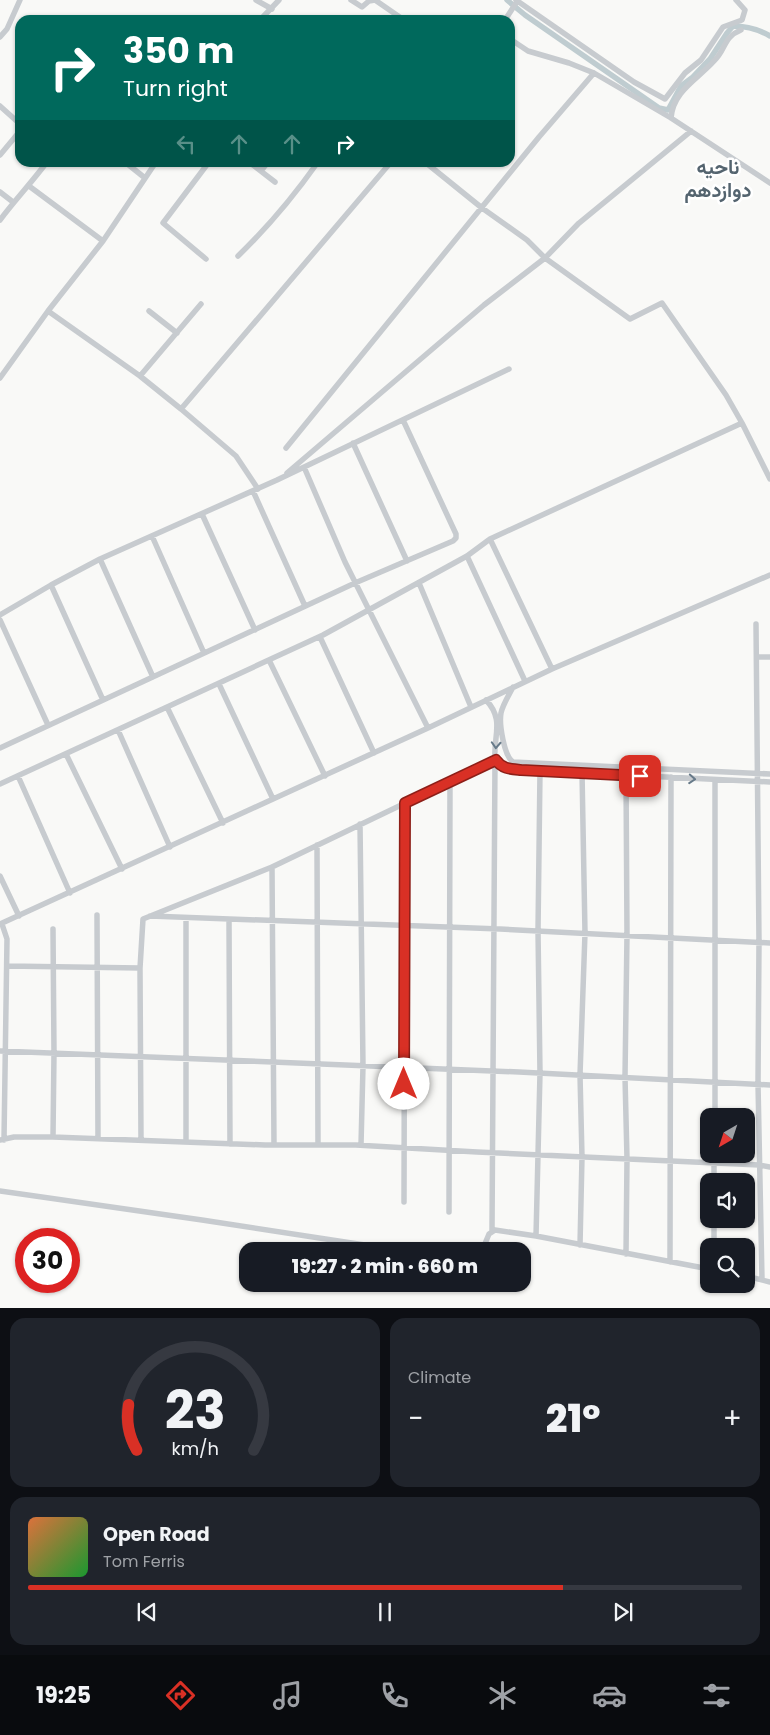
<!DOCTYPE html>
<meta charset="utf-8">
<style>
:root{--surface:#171b24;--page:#20242c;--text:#f1f3f6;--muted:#9ea1a6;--line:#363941;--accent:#d93025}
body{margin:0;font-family:Poppins,Vazirmatn,sans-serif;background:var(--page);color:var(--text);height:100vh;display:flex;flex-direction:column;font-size:19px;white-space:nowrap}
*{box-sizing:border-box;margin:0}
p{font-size:16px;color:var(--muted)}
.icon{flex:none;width:28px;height:28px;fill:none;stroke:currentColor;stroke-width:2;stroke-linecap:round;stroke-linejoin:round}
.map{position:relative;height:1308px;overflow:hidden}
.sheet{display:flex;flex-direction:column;gap:10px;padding:10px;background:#0d0f14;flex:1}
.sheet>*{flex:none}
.guide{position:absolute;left:15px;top:15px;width:500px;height:152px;border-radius:15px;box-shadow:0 1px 4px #0004;background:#00695c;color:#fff;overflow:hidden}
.needle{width:32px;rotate:219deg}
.buttons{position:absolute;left:700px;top:1108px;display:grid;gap:10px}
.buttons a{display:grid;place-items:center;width:55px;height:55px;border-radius:10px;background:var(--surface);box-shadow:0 1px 4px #0004;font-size:25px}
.speed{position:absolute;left:15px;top:1228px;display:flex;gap:10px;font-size:25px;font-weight:700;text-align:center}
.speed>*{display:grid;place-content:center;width:65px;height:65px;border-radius:50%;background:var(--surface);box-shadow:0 1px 4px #0004;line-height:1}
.speed .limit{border:8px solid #d22;background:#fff;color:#111}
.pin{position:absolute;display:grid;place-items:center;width:42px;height:42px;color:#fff;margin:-21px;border-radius:10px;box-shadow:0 2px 8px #0006}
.me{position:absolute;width:55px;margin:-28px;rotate:0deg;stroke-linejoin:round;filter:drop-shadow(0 0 4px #0008)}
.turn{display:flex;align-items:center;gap:18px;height:105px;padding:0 25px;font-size:22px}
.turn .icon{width:65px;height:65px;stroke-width:2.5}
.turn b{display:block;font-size:35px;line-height:42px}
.lanes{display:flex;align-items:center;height:48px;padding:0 25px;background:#0003;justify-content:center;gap:25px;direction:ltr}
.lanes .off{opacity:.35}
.big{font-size:38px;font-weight:800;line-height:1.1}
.sheet .widget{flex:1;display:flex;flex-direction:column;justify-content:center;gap:8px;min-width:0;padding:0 18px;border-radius:15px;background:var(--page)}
.sheet .dial{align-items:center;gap:0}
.dial svg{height:130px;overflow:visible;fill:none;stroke:var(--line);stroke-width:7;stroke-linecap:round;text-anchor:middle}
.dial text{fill:var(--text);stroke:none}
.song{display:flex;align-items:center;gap:15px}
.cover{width:60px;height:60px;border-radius:8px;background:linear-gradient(135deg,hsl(20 70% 55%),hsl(130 70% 35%))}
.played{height:5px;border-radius:2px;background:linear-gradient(90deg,var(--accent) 75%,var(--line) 75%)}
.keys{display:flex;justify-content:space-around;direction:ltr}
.heat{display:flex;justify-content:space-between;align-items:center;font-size:28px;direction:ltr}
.sheet .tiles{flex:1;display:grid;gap:10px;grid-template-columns:1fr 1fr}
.widget:last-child{grid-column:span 2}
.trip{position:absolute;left:239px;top:1242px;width:292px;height:50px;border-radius:15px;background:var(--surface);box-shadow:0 1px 4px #0004;font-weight:800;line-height:50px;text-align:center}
.dock{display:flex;height:80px;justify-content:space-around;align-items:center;background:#090b0e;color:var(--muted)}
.dock .icon{width:35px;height:35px}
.dock .current{color:var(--accent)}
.dock b{font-size:22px;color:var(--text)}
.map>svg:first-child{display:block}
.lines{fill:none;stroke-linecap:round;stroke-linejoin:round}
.canal{stroke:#bfccd0;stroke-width:5.5}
.minor{stroke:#c7cbcf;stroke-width:5.5}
.oneway{stroke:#677a89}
.route-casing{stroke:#8d1f18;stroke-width:12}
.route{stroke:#d93025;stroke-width:9}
.labels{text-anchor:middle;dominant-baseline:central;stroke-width:5;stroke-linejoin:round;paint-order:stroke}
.district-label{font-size:20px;font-weight:bold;fill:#54646f;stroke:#fff}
</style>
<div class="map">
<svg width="770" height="1308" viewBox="0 0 770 1308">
<rect width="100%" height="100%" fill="#f9f9f7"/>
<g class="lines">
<path class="canal" d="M 507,0 L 525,15 L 659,108 L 668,110 L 681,86 L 693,77 L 710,59 L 727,33 L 733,26 C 748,26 758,29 770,36"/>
<path class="minor" d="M 256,0 L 272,9
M 351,0 L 362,7 L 369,1 L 375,0 L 404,20
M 516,0 L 634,82 L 665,99 L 685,73 L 701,60 L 723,27 L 742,20 L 745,10 L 736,0
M 260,20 L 279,0
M 505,20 L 518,0
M 0,37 L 7,29 L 20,0
M 510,39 L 528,51 L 569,63 L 594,73 L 671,118 L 770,183
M 0,106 L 20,124
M 671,118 C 673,91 698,79 714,61 C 726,50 723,37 741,30
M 0,155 L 20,131
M 125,162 L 145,178
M 249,162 L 275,182
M 425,162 L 482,208 L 527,240 L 545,258 L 630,319 L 662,303 L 726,395 L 742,423 L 770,479
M 261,171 L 268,162
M 29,186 L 103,241
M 0,192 L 13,202
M 0,220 C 15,200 32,182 47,162
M 238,256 C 268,227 294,196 318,162
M 206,259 L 163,223 L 209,162
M 48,311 L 140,376 L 181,409 L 236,456 L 258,489
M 149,311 L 177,333
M 140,376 L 201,304
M 0,378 L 48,311 L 103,241 L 156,162
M 181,409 L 391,162
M 353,443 L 407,561
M 286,448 L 539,137 L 594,73
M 304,467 L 345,562 L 428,728
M 287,473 L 484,305 L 545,258 L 579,223 L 691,131
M 253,491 L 305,606
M 202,514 L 255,630
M 152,536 L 204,653
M 490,539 L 552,669
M 467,556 L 525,681
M 100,559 L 153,677
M 419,583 L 471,707
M 51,585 L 103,700
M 0,615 L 51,585 L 100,559 L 277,480 L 509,369
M 0,620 L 48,725
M 756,624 L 759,942 L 758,1084 L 762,1279
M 320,637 L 374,753
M 757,657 L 770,657
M 269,660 L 325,776
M 219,684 L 273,799
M 513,687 C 509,695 503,704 501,713 C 499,724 504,756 513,762 L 770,774
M 486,700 C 505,720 493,736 495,760 C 502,769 511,769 521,770 L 770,782
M 167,707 L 223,823
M 118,730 L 170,847
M 0,748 L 355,583 L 453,541 L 456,538 L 456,534 L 403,420
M 66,754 L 122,869
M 626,775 L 627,935 L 625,1077 L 627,1159 L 626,1254
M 18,776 L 70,893
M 0,784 L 323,635 L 467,556 L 490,539 L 742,423
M 360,824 L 363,1066 L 361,1145
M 317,845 L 318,1145
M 272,867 L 274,1145
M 0,876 L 19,916
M 97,915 L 98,1138
M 150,916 L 500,929 L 770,943
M 186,918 L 186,1142
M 229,919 L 230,1144
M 0,924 L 428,728 L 552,669 L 770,575
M 2,924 L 7,939 L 4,1140
M 53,929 L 54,1053 L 53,1137
M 7,966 L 140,968
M 0,1051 L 519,1072 L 770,1085
M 715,1116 L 715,781
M 0,1140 L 14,1137 L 53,1137 L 265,1145 L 356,1145 L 477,1152 L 759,1165 L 770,1167
M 141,1140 L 140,968 L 143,919 L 272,867 L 495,760 L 492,1231
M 714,1181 L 714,1154
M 0,1191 L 202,1220 L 404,1251
M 404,1202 L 405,803
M 449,1212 L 450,781
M 714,1219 L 714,1246
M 536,1236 L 540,1073 L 538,931 L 540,771
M 580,1245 L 582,1157 L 580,1075 L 585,933 L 582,772
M 477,1251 L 484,1246 L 489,1234 L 495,1230 L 536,1236 L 709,1269
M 670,1262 L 671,777
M 746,1276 L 770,1282"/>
</g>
<defs><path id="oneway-chevron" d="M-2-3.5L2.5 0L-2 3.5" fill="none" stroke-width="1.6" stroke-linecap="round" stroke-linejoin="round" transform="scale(1.25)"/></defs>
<g class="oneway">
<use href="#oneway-chevron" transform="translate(496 745) rotate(93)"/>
<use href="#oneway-chevron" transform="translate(692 779) rotate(4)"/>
</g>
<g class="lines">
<defs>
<path id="route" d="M 404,1084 L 405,803 L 496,760 C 502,769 511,769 521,770 L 640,776"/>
</defs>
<use href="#route" class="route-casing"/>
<use href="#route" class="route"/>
</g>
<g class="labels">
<g class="district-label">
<text x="718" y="167">ناحیه<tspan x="718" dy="23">دوازدهم</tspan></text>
</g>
</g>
</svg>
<div class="buttons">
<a><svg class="needle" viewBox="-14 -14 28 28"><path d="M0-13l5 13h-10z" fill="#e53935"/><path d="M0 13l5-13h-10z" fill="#9ea1a6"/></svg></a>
<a><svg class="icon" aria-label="sound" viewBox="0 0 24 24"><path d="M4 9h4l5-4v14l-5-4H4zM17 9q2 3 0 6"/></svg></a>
<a><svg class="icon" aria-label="search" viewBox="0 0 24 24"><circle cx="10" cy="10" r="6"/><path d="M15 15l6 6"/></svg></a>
</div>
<div class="speed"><div class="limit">30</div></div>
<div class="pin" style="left:640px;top:776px;background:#d93025"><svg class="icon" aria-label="arrive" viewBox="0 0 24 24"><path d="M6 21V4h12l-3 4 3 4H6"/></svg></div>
<svg class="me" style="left:404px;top:1084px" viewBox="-20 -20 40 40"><circle r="19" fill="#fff"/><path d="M0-13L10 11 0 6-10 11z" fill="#d93025"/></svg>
<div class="trip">19:27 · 2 min · 660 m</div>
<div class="guide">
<div class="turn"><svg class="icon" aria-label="right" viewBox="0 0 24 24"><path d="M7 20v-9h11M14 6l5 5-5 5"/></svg><div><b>350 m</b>Turn right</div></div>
<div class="lanes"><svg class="icon off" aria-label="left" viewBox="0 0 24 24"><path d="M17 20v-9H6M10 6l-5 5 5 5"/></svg><svg class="icon off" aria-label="ahead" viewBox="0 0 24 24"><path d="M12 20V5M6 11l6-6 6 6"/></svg><svg class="icon off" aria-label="ahead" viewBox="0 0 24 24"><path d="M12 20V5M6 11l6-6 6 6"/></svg><svg class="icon" aria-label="right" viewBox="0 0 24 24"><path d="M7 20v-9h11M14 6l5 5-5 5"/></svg></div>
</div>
</div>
<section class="sheet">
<div class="tiles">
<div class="widget dial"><svg viewBox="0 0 100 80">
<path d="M14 69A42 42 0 1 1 86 69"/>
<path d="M14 69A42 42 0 0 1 9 41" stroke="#d93025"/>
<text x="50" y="56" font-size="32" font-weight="700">23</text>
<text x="50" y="72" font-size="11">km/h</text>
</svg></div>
<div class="widget"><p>Climate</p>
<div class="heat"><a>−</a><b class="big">21°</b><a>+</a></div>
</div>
<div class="widget">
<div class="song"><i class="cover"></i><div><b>Open Road</b><p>Tom Ferris</p></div></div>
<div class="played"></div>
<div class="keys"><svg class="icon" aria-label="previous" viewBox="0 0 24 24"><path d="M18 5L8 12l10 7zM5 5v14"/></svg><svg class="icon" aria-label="pause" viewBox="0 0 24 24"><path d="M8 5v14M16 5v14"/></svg><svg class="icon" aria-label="next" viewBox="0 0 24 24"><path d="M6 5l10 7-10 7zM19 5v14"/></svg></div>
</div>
</div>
</section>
<nav class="dock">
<b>19:25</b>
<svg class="icon current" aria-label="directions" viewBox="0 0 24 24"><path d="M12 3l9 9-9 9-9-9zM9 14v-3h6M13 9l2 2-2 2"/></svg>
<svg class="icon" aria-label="music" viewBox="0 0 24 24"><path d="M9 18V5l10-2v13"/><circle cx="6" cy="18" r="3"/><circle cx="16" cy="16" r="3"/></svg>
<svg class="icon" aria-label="phone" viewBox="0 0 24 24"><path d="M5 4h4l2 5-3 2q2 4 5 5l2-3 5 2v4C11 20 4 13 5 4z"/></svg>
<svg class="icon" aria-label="climate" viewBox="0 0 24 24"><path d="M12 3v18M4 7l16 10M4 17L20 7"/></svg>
<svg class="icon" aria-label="car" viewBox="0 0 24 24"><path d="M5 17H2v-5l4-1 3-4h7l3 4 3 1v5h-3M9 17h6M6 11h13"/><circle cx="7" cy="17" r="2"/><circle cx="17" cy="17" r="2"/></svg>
<svg class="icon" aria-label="filters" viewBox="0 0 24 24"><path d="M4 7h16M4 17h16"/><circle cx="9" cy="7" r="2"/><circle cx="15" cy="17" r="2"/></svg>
</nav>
